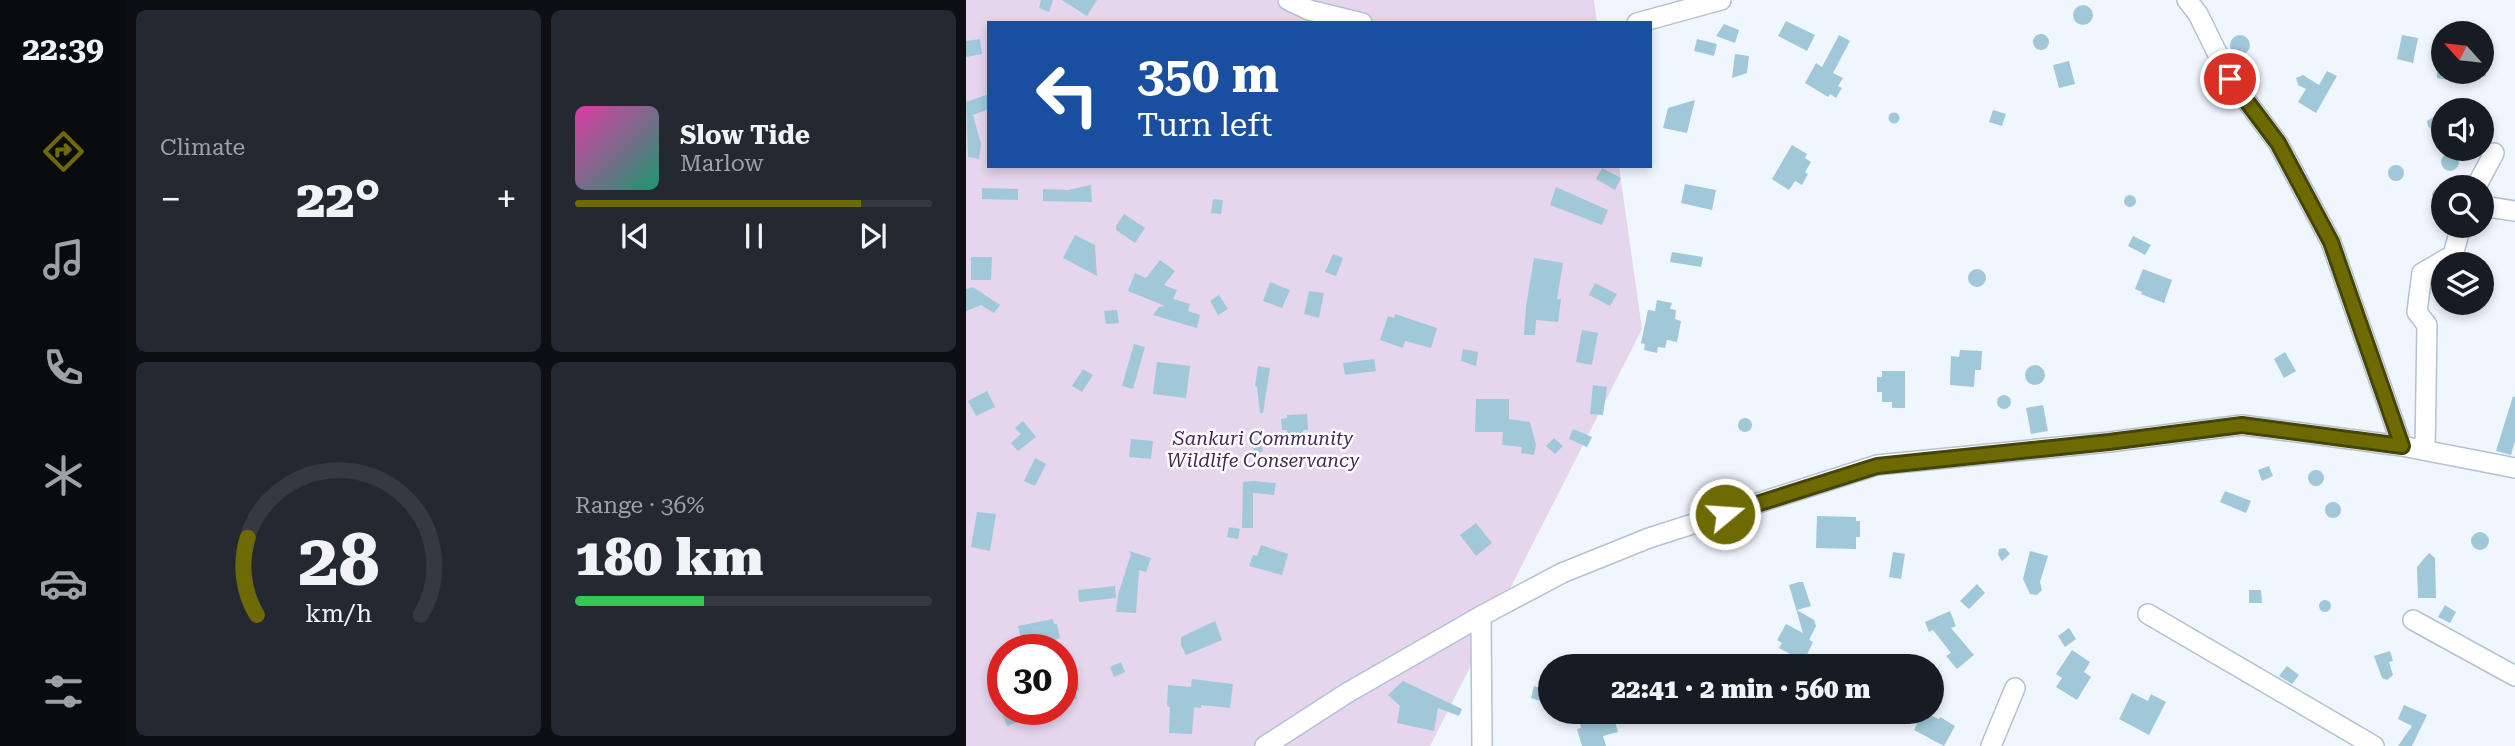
<!DOCTYPE html>
<meta charset="utf-8">
<style>
:root{--surface:#171b24;--page:#242831;--text:#f1f3f6;--muted:#9ea1a6;--line:#363941;--accent:#6d6a04}
body{margin:0;font-family:"Roboto Serif",serif;background:var(--page);color:var(--text);height:100vh;display:flex;flex-direction:column;font-size:26px;white-space:nowrap}
*{box-sizing:border-box;margin:0}
p{font-size:23px;color:var(--muted)}
.icon{flex:none;width:38px;height:38px;fill:none;stroke:currentColor;stroke-width:2;stroke-linecap:round;stroke-linejoin:round}
.map{position:relative;flex:1;overflow:hidden}
.side{display:flex;flex-direction:column;gap:10px;padding:10px;background:#0d0f14;width:840px}
.side>*{flex:none}
.guide{position:absolute;left:21px;top:21px;width:665px;height:147px;border-radius:0px;box-shadow:0 4px 10px #0003;background:#1a4fa0;color:#fff;overflow:hidden}
.needle{width:46px;rotate:297deg}
.buttons{position:absolute;left:1465px;top:21px;display:grid;gap:14px}
.buttons a{display:grid;place-items:center;width:63px;height:63px;border-radius:50%;background:var(--surface);box-shadow:0 4px 10px #0003;font-size:35px}
.speed{position:absolute;left:21px;top:634px;display:flex;gap:14px;font-size:35px;font-weight:700;text-align:center}
.speed>*{display:grid;place-content:center;width:91px;height:91px;border-radius:50%;background:var(--surface);box-shadow:0 4px 10px #0003;line-height:1}
.speed .limit{border:10px solid #d22;background:#fff;color:#111}
.pin{position:absolute;display:grid;place-items:center;width:60px;height:60px;color:#fff;margin:-30px;border:4px solid #fff;border-radius:50%;box-shadow:0 2px 7px #0007}
.me{position:absolute;width:77px;margin:-38px;rotate:72deg;stroke-linejoin:round;filter:drop-shadow(0 0 5px #0008)}
.turn{display:flex;align-items:center;gap:24px;height:147px;padding:0 35px;font-size:32px}
.turn .icon{width:91px;height:91px;stroke-width:2.5}
.turn b{display:block;font-size:49px;line-height:60px}
.big{font-size:52px;font-weight:800;line-height:1.1}
.side .card{flex:1;display:flex;flex-direction:column;justify-content:center;gap:10px;min-width:0;padding:0 24px;border-radius:10px;background:var(--page)}
.side .dial{align-items:center;gap:0}
.dial svg{height:182px;overflow:visible;fill:none;stroke:var(--line);stroke-width:7;stroke-linecap:round;text-anchor:middle}
.dial text{fill:var(--text);stroke:none}
.song{display:flex;align-items:center;gap:21px}
.cover{width:84px;height:84px;border-radius:10px;background:linear-gradient(135deg,hsl(320 70% 55%),hsl(160 70% 35%))}
.played{height:7px;border-radius:4px;background:linear-gradient(90deg,var(--accent) 80%,var(--line) 80%)}
.keys{display:flex;justify-content:space-around;direction:ltr}
.heat{display:flex;justify-content:space-between;align-items:center;font-size:38px;direction:ltr}
.charge{height:10px;border-radius:5px;background:linear-gradient(90deg,#34c759 36%,var(--line) 0)}
.side .tiles{flex:1;display:grid;gap:10px;grid-template-columns:repeat(2,1fr)}
.trip{position:absolute;left:572px;top:654px;width:406px;height:70px;border-radius:35px;background:var(--surface);box-shadow:0 4px 10px #0003;font-weight:800;line-height:70px;text-align:center}
main{display:flex;flex:1;min-height:0}
.tabs{display:flex;flex-direction:column;width:126px;justify-content:space-around;align-items:center;background:#090b0e;color:var(--muted)}
.tabs .icon{width:49px;height:49px}
.tabs .active{color:var(--accent)}
.tabs b{font-size:32px;color:var(--text)}
.map>svg:first-child{display:block}
.green{fill:#e5d6ee;fill-rule:evenodd}
.building{fill:#a0c8d9}
.lines{fill:none;stroke-linecap:round;stroke-linejoin:round}
.minor-casing{stroke:#b3c1d4;stroke-width:22}
.minor{stroke:#fff;stroke-width:19}
.route-casing{stroke:#474503;stroke-width:18}
.route{stroke:#6d6a04;stroke-width:12}
.labels{text-anchor:middle;dominant-baseline:central;stroke-width:5;stroke-linejoin:round;paint-order:stroke}
.park-label{font-size:19px;font-style:italic;fill:#442852;stroke:#fff}
</style>
<main>
<nav class="tabs">
<b>22:39</b>
<svg class="icon active" aria-label="directions" viewBox="0 0 24 24"><path d="M12 3l9 9-9 9-9-9zM9 14v-3h6M13 9l2 2-2 2"/></svg>
<svg class="icon" aria-label="music" viewBox="0 0 24 24"><path d="M9 18V5l10-2v13"/><circle cx="6" cy="18" r="3"/><circle cx="16" cy="16" r="3"/></svg>
<svg class="icon" aria-label="phone" viewBox="0 0 24 24"><path d="M5 4h4l2 5-3 2q2 4 5 5l2-3 5 2v4C11 20 4 13 5 4z"/></svg>
<svg class="icon" aria-label="climate" viewBox="0 0 24 24"><path d="M12 3v18M4 7l16 10M4 17L20 7"/></svg>
<svg class="icon" aria-label="car" viewBox="0 0 24 24"><path d="M5 17H2v-5l4-1 3-4h7l3 4 3 1v5h-3M9 17h6M6 11h13"/><circle cx="7" cy="17" r="2"/><circle cx="17" cy="17" r="2"/></svg>
<svg class="icon" aria-label="filters" viewBox="0 0 24 24"><path d="M4 7h16M4 17h16"/><circle cx="9" cy="7" r="2"/><circle cx="15" cy="17" r="2"/></svg>
</nav>
<section class="side">
<div class="tiles">
<div class="card"><p>Climate</p>
<div class="heat"><a>−</a><b class="big">22°</b><a>+</a></div>
</div>
<div class="card">
<div class="song"><i class="cover"></i><div><b>Slow Tide</b><p>Marlow</p></div></div>
<div class="played"></div>
<div class="keys"><svg class="icon" aria-label="previous" viewBox="0 0 24 24"><path d="M18 5L8 12l10 7zM5 5v14"/></svg><svg class="icon" aria-label="pause" viewBox="0 0 24 24"><path d="M8 5v14M16 5v14"/></svg><svg class="icon" aria-label="next" viewBox="0 0 24 24"><path d="M6 5l10 7-10 7zM19 5v14"/></svg></div>
</div>
<div class="card dial"><svg viewBox="0 0 100 80">
<path d="M14 69A42 42 0 1 1 86 69"/>
<path d="M14 69A42 42 0 0 1 10 35" stroke="#6d6a04"/>
<text x="50" y="56" font-size="32" font-weight="700">28</text>
<text x="50" y="72" font-size="11">km/h</text>
</svg></div>
<div class="card"><p>Range · 36%</p><b class="big">180 km</b><div class="charge"></div></div>
</div>
</section>
<div class="map">
<svg width="1549" height="746" viewBox="0 0 1549 746">
<rect width="100%" height="100%" fill="#f0f6fe"/>
<path class="green" d="M 0,0 L 628,0 L 631,23 L 23,23 L 23,166 L 653,166 L 676,329 L 464,746 L 0,746 ZM 37,649 L 96,649 L 96,709 L 37,709 Z"/>
<path class="building" d="M 75,0 L 87,0 L 83,12 L 73,8 Z
M 96,0 L 131,0 L 121,16 Z
M1107 15a10 10 0 1 1 20 0a10 10 0 1 1-20 0Z
M 820,21 L 849,35 L 841,51 L 812,36 Z
M 758,24 L 773,30 L 769,43 L 750,36 Z
M1067 42a8 8 0 1 1 16 0a8 8 0 1 1-16 0Z
M 873,35 L 884,41 L 867,73 L 877,78 L 872,86 L 876,88 L 870,98 L 864,94 L 862,97 L 839,83 L 850,63 L 856,67 Z
M 1436,35 L 1452,38 L 1447,63 L 1431,59 Z
M1264 45a10 10 0 1 1 20 0a10 10 0 1 1-20 0Z
M 14,39 L 16,54 L 0,57 L 0,41 Z
M 731,39 L 751,44 L 748,56 L 728,51 Z
M 769,54 L 783,56 L 781,73 L 766,78 Z
M 1103,61 L 1109,84 L 1093,88 L 1087,65 Z
M 1361,71 L 1371,76 L 1350,113 L 1332,102 L 1340,89 L 1332,85 L 1330,78 L 1337,75 L 1353,85 Z
M 1471,72 L 1520,72 L 1520,76 L 1496,82 L 1471,78 Z
M 23,94 L 23,109 L 7,115 L 15,144 L 13,159 L 2,157 L 0,102 Z
M 729,100 L 721,133 L 697,128 L 702,108 Z
M 1027,110 L 1040,114 L 1036,126 L 1023,122 Z
M922.5 118a5.5 5.5 0 1 1 11 0a5.5 5.5 0 1 1-11 0Z
M 1468,117 L 1477,120 L 1477,123 L 1465,129 L 1462,126 L 1461,121 Z
M 826,145 L 841,154 L 839,158 L 845,162 L 839,172 L 842,174 L 836,185 L 829,181 L 823,190 L 806,179 Z
M1475 162a9 9 0 1 1 18 0a9 9 0 1 1-18 0Z
M1422 173a8 8 0 1 1 16 0a8 8 0 1 1-16 0Z
M 636,168 L 655,178 L 649,190 L 630,179 Z
M 719,184 L 750,190 L 746,210 L 715,203 Z
M 125,185 L 126,202 L 77,201 L 77,189 L 102,190 Z
M 590,187 L 642,210 L 636,225 L 584,205 Z
M 16,188 L 52,189 L 52,200 L 16,199 Z
M1466 195a6 6 0 1 1 12 0a6 6 0 1 1-12 0Z
M1158 201a6 6 0 1 1 12 0a6 6 0 1 1-12 0Z
M 247,199 L 257,200 L 255,214 L 245,213 Z
M 158,214 L 179,228 L 169,243 L 150,230 L 150,226 Z
M 109,235 L 129,245 L 131,276 L 97,258 Z
M 1167,236 L 1185,245 L 1179,255 L 1162,246 Z
M 706,252 L 737,257 L 735,267 L 704,262 Z
M 367,254 L 377,258 L 370,276 L 359,272 Z
M 5,257 L 26,257 L 25,280 L 5,280 Z
M 568,258 L 597,263 L 591,299 L 595,299 L 592,322 L 570,320 L 569,335 L 558,335 L 560,306 Z
M 194,260 L 209,271 L 198,285 L 211,290 L 207,299 L 224,304 L 222,311 L 234,315 L 231,328 L 187,315 L 193,307 L 199,306 L 162,291 L 169,273 L 180,278 Z
M 1177,269 L 1206,280 L 1198,303 L 1175,294 L 1176,292 L 1169,289 Z
M1002 278a9 9 0 1 1 18 0a9 9 0 1 1-18 0Z
M 304,282 L 324,290 L 316,308 L 297,301 Z
M 629,283 L 651,294 L 644,306 L 623,295 Z
M 7,287 L 34,305 L 28,313 L 15,305 L 0,311 L 0,289 Z
M 343,291 L 358,293 L 353,318 L 338,314 Z
M 253,295 L 262,309 L 252,315 L 244,301 Z
M 691,300 L 706,303 L 704,309 L 710,310 L 709,319 L 715,321 L 711,342 L 701,340 L 699,348 L 692,347 L 691,353 L 678,350 L 679,344 L 675,343 L 682,310 L 689,311 Z
M 151,310 L 153,323 L 140,324 L 138,311 Z
M 429,314 L 471,328 L 465,348 L 439,341 L 437,348 L 414,340 L 422,316 L 428,318 Z
M 616,330 L 632,333 L 626,365 L 610,362 Z
M 168,344 L 179,347 L 167,389 L 156,386 Z
M 497,349 L 512,352 L 510,366 L 495,361 Z
M 994,350 L 1016,351 L 1015,370 L 1009,370 L 1008,387 L 984,385 L 985,356 L 993,357 Z
M 1319,352 L 1330,371 L 1318,378 L 1308,359 Z
M 408,359 L 410,371 L 379,375 L 377,363 Z
M 191,362 L 224,366 L 220,398 L 187,394 Z
M1059 375a10 10 0 1 1 20 0a10 10 0 1 1-20 0Z
M 292,366 L 304,368 L 297,413 L 294,413 L 291,387 L 289,386 Z
M 117,369 L 127,375 L 116,392 L 106,386 Z
M 916,371 L 939,371 L 939,408 L 926,408 L 926,402 L 916,402 L 916,392 L 911,392 L 911,377 L 916,377 Z
M 627,385 L 641,387 L 637,415 L 624,414 Z
M 21,391 L 29,407 L 10,416 L 2,401 Z
M1031 402a7 7 0 1 1 14 0a7 7 0 1 1-14 0Z
M 1547,396 L 1549,397 L 1549,441 L 1545,455 L 1530,451 Z
M 510,399 L 543,399 L 543,419 L 564,422 L 570,445 L 568,455 L 555,453 L 556,447 L 536,445 L 537,432 L 509,432 Z
M 1077,405 L 1082,431 L 1065,434 L 1060,408 Z
M 341,414 L 342,430 L 337,430 L 337,436 L 322,437 L 321,430 L 316,430 L 315,419 L 321,418 L 321,415 Z
M772 425a7 7 0 1 1 14 0a7 7 0 1 1-14 0Z
M 57,421 L 70,437 L 52,451 L 45,443 L 55,434 L 49,428 Z
M 607,429 L 626,437 L 621,447 L 603,439 Z
M 292,438 L 297,451 L 290,454 L 286,447 Z
M 588,438 L 597,446 L 589,454 L 580,446 Z
M 165,439 L 187,441 L 185,459 L 163,457 Z
M 69,458 L 80,464 L 69,486 L 58,481 Z
M 1303,466 L 1307,476 L 1296,481 L 1292,470 Z
M1342 478a8 8 0 1 1 16 0a8 8 0 1 1-16 0Z
M 288,481 L 310,483 L 308,495 L 287,493 L 287,528 L 276,528 L 277,482 Z
M 1259,491 L 1285,501 L 1280,513 L 1254,502 Z
M1359 510a8 8 0 1 1 16 0a8 8 0 1 1-16 0Z
M 11,512 L 30,514 L 24,551 L 5,547 Z
M 851,516 L 890,517 L 890,521 L 894,521 L 894,537 L 890,537 L 890,549 L 850,548 Z
M 510,523 L 526,543 L 510,556 L 494,535 Z
M 263,527 L 274,529 L 272,539 L 261,537 Z
M1505 541a9 9 0 1 1 18 0a9 9 0 1 1-18 0Z
M 295,545 L 322,554 L 316,575 L 283,566 L 287,555 L 291,556 Z
M 1039,548 L 1044,554 L 1036,561 L 1032,555 L 1033,549 Z
M 163,551 L 185,558 L 180,572 L 173,570 L 170,613 L 150,612 L 152,595 L 165,554 Z
M 1064,551 L 1082,556 L 1074,582 L 1076,590 L 1071,595 L 1064,594 L 1057,579 Z
M 927,552 L 939,554 L 935,579 L 923,577 Z
M 1463,553 L 1469,558 L 1470,598 L 1452,598 L 1451,567 Z
M 833,582 L 837,582 L 845,606 L 831,610 L 848,620 L 850,626 L 843,640 L 847,642 L 838,661 L 813,648 L 816,643 L 811,640 L 820,624 L 837,633 L 823,585 Z
M 1011,584 L 1019,593 L 1003,609 L 994,601 Z
M 149,586 L 150,598 L 113,602 L 112,590 Z
M 1283,590 L 1295,590 L 1296,603 L 1283,603 Z
M1353 606a6 6 0 1 1 12 0a6 6 0 1 1-12 0Z
M 1479,605 L 1490,612 L 1484,623 L 1472,617 Z
M 984,611 L 990,626 L 985,628 L 1008,655 L 991,669 L 980,656 L 985,653 L 967,630 L 963,632 L 959,622 Z
M 87,619 L 88,624 L 91,624 L 94,638 L 90,639 L 91,646 L 77,648 L 76,645 L 57,649 L 52,626 Z
M 249,621 L 256,640 L 220,655 L 215,645 L 215,637 Z
M 1103,628 L 1110,639 L 1099,647 L 1092,636 Z
M 1106,650 L 1124,662 L 1118,672 L 1125,677 L 1111,700 L 1090,687 L 1096,678 L 1090,674 Z
M 1424,651 L 1427,661 L 1423,662 L 1427,675 L 1421,680 L 1416,678 L 1408,656 Z
M 155,662 L 159,672 L 148,677 L 144,667 Z
M 1321,666 L 1333,675 L 1326,684 L 1313,676 Z
M 111,671 L 113,690 L 110,690 L 111,699 L 96,702 L 96,674 Z
M 226,679 L 267,684 L 264,708 L 235,705 L 235,708 L 228,707 L 226,734 L 203,733 L 204,707 L 201,706 L 202,685 L 225,687 Z
M 437,681 L 496,709 L 493,716 L 472,708 L 468,731 L 431,723 L 434,706 L 422,695 Z
M 568,686 L 584,691 L 584,704 L 565,698 Z
M 1166,693 L 1182,701 L 1185,694 L 1200,702 L 1183,735 L 1153,719 Z
M 1438,705 L 1461,715 L 1446,746 L 1432,746 L 1446,726 L 1432,719 Z
M 35,709 L 46,709 L 52,722 L 41,726 Z
M 611,712 L 646,712 L 652,732 L 637,736 L 640,746 L 616,746 L 611,729 L 615,728 Z
M 957,712 L 973,719 L 974,717 L 989,726 L 978,746 L 948,730 Z"/>
<g class="lines">
<defs>
<path id="minor" d="M 322,0 L 343,10 L 396,23
M 1221,0 L 1232,14 L 1264,79 L 1312,143 L 1365,242 L 1436,446
M 671,23 L 755,0
M 1510,187 L 1528,153
M 1516,206 L 1549,211
M 1459,450 L 1461,325 L 1451,312 L 1456,273 L 1487,255 L 1495,226
M 1182,614 L 1408,746
M 515,616 L 516,746
M 1447,620 L 1549,676
M 299,746 L 381,693 L 515,616 L 596,573 L 683,538 L 911,465 L 1143,442 L 1276,425 L 1436,446 L 1549,468
M 1025,746 L 1049,688"/>
</defs>
<use href="#minor" class="minor-casing"/>
<use href="#minor" class="minor"/>
</g>
<g class="lines">
<defs>
<path id="route" d="M 759,514 L 911,466 L 1143,442 L 1276,425 L 1436,446 L 1365,242 L 1312,143 L 1264,79"/>
</defs>
<use href="#route" class="route-casing"/>
<use href="#route" class="route"/>
</g>
<g class="labels">
<g class="park-label">
<text x="297" y="438">Sankuri Community<tspan x="297" dy="22">Wildlife Conservancy</tspan></text>
</g>
</g>
</svg>
<div class="buttons">
<a><svg class="needle" viewBox="-14 -14 28 28"><path d="M0-13l5 13h-10z" fill="#e53935"/><path d="M0 13l5-13h-10z" fill="#9ea1a6"/></svg></a>
<a><svg class="icon" aria-label="sound" viewBox="0 0 24 24"><path d="M4 9h4l5-4v14l-5-4H4zM17 9q2 3 0 6"/></svg></a>
<a><svg class="icon" aria-label="search" viewBox="0 0 24 24"><circle cx="10" cy="10" r="6"/><path d="M15 15l6 6"/></svg></a>
<a><svg class="icon" aria-label="layers" viewBox="0 0 24 24"><path d="M12 4l9 5-9 5-9-5zM3 14l9 5 9-5"/></svg></a>
</div>
<div class="speed"><div class="limit">30</div></div>
<div class="pin" style="left:1264px;top:79px;background:#d93025"><svg class="icon" aria-label="arrive" viewBox="0 0 24 24"><path d="M6 21V4h12l-3 4 3 4H6"/></svg></div>
<svg class="me" style="left:759px;top:514px" viewBox="-20 -20 40 40"><circle r="17" fill="#6d6a04" stroke="#fff" stroke-width="3"/><path d="M0-11L8 9 0 5-8 9z" fill="#fff"/></svg>
<div class="trip">22:41 · 2 min · 560 m</div>
<div class="guide">
<div class="turn"><svg class="icon" aria-label="left" viewBox="0 0 24 24"><path d="M17 20v-9H6M10 6l-5 5 5 5"/></svg><div><b>350 m</b>Turn left</div></div>
</div>
</div>
</main>
